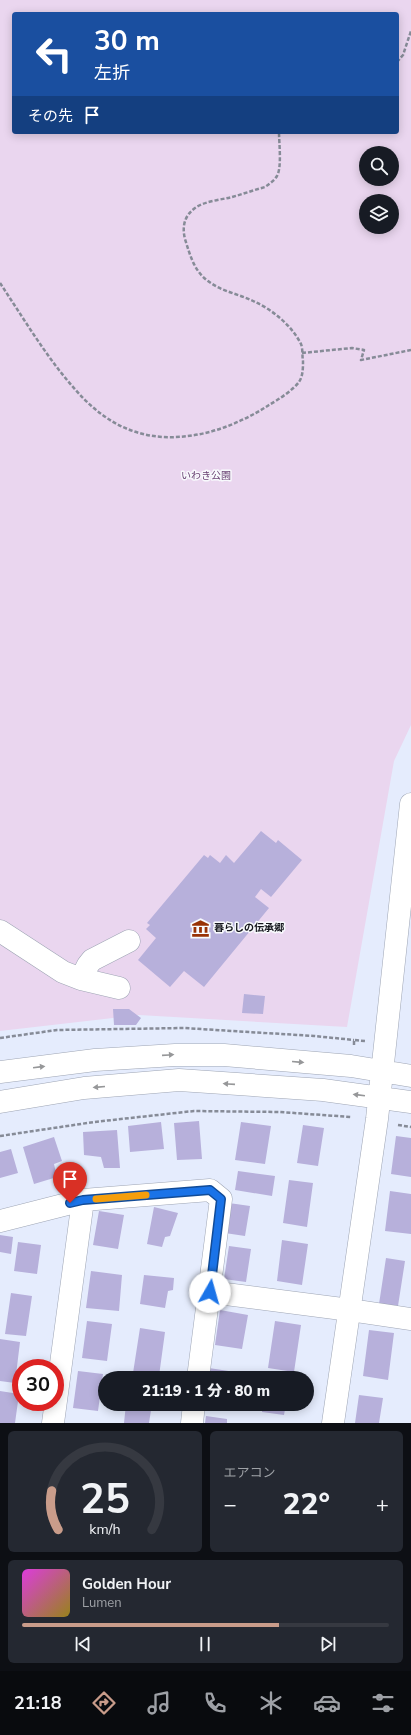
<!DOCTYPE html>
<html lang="ja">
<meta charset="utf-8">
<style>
:root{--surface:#171b24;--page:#242831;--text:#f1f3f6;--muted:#9ea1a6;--line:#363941;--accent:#c99c8a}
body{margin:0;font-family:"Nunito Sans","Noto Sans JP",sans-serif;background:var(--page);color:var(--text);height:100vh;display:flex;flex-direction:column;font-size:15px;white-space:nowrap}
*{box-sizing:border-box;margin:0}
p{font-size:13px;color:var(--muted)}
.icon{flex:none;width:22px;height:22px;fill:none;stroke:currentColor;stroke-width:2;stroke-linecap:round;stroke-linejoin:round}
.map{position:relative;height:1423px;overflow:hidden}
.side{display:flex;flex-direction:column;gap:8px;padding:8px;background:#0d0f14;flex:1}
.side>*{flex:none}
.banner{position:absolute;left:12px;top:12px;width:387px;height:122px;border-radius:4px;box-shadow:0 2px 10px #0003;background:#1a4fa0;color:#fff;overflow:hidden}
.fabs{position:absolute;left:359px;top:146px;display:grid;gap:8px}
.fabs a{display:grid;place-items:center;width:40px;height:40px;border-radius:50%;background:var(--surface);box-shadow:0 2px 10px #0003;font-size:20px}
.speed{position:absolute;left:12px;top:1359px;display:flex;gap:8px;font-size:20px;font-weight:700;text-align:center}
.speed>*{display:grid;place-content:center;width:52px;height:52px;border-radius:50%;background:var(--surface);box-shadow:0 2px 10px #0003;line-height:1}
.speed .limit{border:6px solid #d22;background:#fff;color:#111}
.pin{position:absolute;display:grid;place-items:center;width:34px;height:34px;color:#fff;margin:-41px -17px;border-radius:50% 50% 50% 0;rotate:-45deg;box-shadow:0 0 4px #0007}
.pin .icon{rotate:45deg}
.me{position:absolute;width:44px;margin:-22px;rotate:7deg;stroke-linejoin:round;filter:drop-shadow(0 0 3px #0008)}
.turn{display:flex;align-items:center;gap:14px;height:84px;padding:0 16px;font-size:18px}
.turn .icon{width:52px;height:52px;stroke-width:2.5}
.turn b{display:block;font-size:28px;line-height:34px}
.then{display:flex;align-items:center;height:38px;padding:0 16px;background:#0003;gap:8px;font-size:15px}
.big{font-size:30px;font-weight:800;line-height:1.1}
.side .widget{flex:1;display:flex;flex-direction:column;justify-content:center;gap:6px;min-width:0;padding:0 14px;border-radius:6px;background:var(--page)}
.side .dial{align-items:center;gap:0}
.dial svg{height:104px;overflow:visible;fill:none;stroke:var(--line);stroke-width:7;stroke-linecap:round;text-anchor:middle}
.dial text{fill:var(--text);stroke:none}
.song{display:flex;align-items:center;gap:12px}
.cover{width:48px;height:48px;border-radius:6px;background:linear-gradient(135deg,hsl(300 70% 55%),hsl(50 70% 35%))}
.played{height:4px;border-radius:2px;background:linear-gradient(90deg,var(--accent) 70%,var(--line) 70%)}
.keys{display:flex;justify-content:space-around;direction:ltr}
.heat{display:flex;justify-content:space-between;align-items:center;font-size:22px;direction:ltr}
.side .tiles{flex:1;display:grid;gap:8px;grid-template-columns:1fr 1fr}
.widget:last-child{grid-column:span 2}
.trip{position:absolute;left:98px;top:1371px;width:216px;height:40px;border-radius:20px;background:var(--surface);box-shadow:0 2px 10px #0003;font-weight:800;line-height:40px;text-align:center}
.menu{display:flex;height:64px;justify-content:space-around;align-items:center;background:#090b0e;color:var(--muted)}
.menu .icon{width:28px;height:28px}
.menu .active{color:var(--accent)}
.menu b{font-size:18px;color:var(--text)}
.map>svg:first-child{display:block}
.green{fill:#ead6ef;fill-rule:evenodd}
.building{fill:#b7b0db}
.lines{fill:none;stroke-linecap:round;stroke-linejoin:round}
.minor-casing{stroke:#9ea5b4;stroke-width:23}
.path{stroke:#868b97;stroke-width:2.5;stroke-dasharray:4 2;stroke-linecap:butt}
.minor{stroke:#fff;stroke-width:22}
.oneway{fill:#969799}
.route-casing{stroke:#114b97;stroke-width:10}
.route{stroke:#1a73e8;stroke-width:7}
.slow{stroke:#f59e0b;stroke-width:7}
.labels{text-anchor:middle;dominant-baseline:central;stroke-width:3;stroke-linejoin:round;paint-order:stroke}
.park-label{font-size:10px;fill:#6a4374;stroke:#f8fafd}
.poi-label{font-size:10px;font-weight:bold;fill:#15171d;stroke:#f8fafd;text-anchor:start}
</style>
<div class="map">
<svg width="411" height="1423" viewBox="0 0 411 1423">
<rect width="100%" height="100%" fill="#e5ecfd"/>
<path class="green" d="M 0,0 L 411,0 L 411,725 L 394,761 L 347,1027 L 139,1015 L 0,1031 ZM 14,14 L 397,14 L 397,132 L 14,132 ZM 366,153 L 392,153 L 392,179 L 366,179 ZM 366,201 L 392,201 L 392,227 L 366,227 Z"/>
<path class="building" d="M 261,831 L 276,843 L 278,840 L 302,860 L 271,897 L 261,889 L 255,897 L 269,908 L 204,987 L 184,971 L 170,987 L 138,960 L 156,938 L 146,929 L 150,925 L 147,923 L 204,855 L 208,858 L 210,855 L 220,863 L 226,855 L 234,863 Z
M 244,994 L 265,996 L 263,1014 L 242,1013 Z
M 113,1009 L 129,1009 L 141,1018 L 136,1025 L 114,1025 Z
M 199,1121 L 202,1159 L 177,1160 L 174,1123 Z
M 161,1122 L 164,1149 L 130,1152 L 128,1126 Z
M 241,1122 L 271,1126 L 265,1164 L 235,1160 Z
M 303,1125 L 324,1128 L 318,1166 L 297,1163 Z
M 117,1130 L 120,1168 L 104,1168 L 101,1157 L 84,1155 L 83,1132 Z
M 396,1136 L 411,1138 L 411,1177 L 391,1174 Z
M 54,1137 L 62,1161 L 54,1164 L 57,1177 L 34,1184 L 23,1147 Z
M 11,1149 L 18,1173 L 0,1178 L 0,1152 Z
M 238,1171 L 275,1176 L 272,1196 L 235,1190 Z
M 289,1180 L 313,1183 L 307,1227 L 283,1223 Z
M 390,1191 L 411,1194 L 411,1234 L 385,1231 Z
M 229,1203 L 250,1206 L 245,1236 L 225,1233 Z
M 154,1207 L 178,1213 L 170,1236 L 165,1237 L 162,1247 L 147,1244 Z
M 99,1211 L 124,1215 L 118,1249 L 93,1245 Z
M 0,1235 L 13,1237 L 11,1254 L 0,1252 Z
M 282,1240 L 308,1244 L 302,1285 L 277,1281 Z
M 18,1242 L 41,1245 L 37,1274 L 14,1271 Z
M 229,1246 L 251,1249 L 246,1282 L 224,1279 Z
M 386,1258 L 405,1261 L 398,1306 L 379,1304 Z
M 91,1271 L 122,1275 L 119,1311 L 86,1308 Z
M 144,1275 L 174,1278 L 173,1290 L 168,1291 L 165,1308 L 140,1304 Z
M 11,1293 L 32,1296 L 26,1336 L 5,1334 Z
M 220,1310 L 248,1315 L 242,1349 L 215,1345 Z
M 87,1321 L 112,1324 L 107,1361 L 82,1358 Z
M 275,1321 L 301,1325 L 294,1372 L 268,1368 Z
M 140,1328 L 165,1332 L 159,1376 L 133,1373 Z
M 369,1330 L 394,1333 L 388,1380 L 363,1376 Z
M 0,1339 L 20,1342 L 15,1383 L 0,1381 Z
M 209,1368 L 248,1374 L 247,1378 L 208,1378 Z
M 78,1371 L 103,1374 L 98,1411 L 73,1408 Z
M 0,1391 L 19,1394 L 15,1423 L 0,1423 Z
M 359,1395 L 383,1398 L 379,1423 L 355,1423 Z
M 126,1404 L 152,1404 L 149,1423 L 124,1423 Z
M 205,1404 L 225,1404 L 224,1408 L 205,1405 Z
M 263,1404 L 286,1404 L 284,1415 L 262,1412 Z
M 206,1416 L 227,1419 L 227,1423 L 205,1423 Z"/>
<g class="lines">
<defs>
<path id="minor" d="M 0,931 L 63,972 L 81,979 L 119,988
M 81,979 L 88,965 L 92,960 L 129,941
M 0,1072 L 95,1060 L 175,1055 L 224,1055 L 351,1066 L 411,1076
M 0,1102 L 84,1088 L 179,1080 L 323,1090 L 411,1102
M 0,1221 L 83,1200 L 210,1190 L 221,1199 L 198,1378
M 210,1292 L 350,1310 L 411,1319
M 53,1423 L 83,1200
M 192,1423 L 194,1404
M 333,1423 L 377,1119 L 411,804"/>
</defs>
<use href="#minor" class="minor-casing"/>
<path class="path" d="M 397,62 L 403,55 L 411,31
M 0,283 C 26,322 51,365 84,399 C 106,421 131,435 163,437 C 201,439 238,425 269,405 C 278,400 293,390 299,382 C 303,376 303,368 303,361 C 302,356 303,349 301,344 C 292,326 273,310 255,302 C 240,294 222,292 208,281 C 194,271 190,255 185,239 C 182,227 184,216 195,208 C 205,201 220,200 232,197 C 243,194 254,190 265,187 C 269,184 274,181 277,176 C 282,167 279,143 279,132
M 302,353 L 352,348 L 364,350 L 361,360 L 411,350
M 0,1038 L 57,1030 L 184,1028 L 314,1036 L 354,1040
M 354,1045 L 354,1040 L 365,1041
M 398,1125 L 411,1127
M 0,1136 L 94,1122 L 194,1111 L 280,1112 L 351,1117"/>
<use href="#minor" class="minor"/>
</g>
<defs><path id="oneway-solid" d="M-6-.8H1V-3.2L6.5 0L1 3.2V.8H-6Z"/></defs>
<g class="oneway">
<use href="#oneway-solid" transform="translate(168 1055) rotate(-4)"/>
<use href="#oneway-solid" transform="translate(298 1062) rotate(5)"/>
<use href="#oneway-solid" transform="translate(39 1067) rotate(-7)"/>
<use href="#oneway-solid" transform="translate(229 1084) rotate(-176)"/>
<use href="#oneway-solid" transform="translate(99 1087) rotate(175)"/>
<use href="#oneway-solid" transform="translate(359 1095) rotate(-173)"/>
</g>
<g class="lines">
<defs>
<path id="route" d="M 70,1203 L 83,1200 L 210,1190 L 221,1199 L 210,1292"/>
</defs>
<use href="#route" class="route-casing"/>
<use href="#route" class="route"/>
<path class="slow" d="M 96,1199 L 146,1195"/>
</g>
<defs>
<symbol id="museum-bare" viewBox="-9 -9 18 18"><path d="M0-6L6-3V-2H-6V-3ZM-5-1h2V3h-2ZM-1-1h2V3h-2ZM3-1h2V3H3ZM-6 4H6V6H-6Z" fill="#983206" stroke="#f8fafd" stroke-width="2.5" paint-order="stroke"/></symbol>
</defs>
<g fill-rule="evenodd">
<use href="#museum-bare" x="188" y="916" width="25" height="25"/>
</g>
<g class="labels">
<g class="park-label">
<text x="206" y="476">いわき公園</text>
</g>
<g class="poi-label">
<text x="214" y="928">暮らしの伝承郷</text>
</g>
</g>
</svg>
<div class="fabs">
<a><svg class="icon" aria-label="search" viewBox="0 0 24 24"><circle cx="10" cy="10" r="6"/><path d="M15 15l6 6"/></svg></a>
<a><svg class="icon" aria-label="layers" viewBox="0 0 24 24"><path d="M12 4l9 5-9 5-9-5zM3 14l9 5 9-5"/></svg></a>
</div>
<div class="speed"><div class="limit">30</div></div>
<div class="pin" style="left:70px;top:1203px;background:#d93025"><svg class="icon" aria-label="arrive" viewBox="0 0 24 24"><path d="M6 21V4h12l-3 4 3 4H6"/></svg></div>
<svg class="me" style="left:210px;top:1292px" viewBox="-20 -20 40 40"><circle r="19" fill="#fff"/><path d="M0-13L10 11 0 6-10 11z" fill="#1a73e8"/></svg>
<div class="trip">21:19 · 1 分 · 80 m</div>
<div class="banner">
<div class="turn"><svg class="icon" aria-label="left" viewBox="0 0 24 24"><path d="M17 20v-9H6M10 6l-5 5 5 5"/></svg><div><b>30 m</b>左折</div></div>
<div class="then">その先<svg class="icon" aria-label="arrive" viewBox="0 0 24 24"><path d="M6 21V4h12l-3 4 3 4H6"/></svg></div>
</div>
</div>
<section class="side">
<div class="tiles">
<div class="widget dial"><svg viewBox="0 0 100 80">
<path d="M14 69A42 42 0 1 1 86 69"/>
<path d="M14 69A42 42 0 0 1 9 39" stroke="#c99c8a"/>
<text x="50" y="56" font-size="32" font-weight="700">25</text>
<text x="50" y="72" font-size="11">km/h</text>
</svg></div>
<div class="widget"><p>エアコン</p>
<div class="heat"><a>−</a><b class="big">22°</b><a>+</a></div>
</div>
<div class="widget">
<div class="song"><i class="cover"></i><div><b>Golden Hour</b><p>Lumen</p></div></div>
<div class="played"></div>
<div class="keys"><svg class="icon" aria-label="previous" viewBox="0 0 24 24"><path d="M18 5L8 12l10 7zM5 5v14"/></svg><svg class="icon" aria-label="pause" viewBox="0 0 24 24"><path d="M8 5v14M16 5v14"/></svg><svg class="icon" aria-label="next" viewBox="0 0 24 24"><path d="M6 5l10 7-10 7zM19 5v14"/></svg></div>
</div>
</div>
</section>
<nav class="menu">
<b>21:18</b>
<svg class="icon active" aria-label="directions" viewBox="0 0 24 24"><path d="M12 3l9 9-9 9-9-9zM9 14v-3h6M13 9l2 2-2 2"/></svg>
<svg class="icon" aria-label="music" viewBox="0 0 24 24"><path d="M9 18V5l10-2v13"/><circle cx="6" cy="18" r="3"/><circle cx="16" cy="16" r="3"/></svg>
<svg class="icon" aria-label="phone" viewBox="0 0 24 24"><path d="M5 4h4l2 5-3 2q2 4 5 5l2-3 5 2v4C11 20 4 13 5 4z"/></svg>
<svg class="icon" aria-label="climate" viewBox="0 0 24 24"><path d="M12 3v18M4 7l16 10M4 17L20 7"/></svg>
<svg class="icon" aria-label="car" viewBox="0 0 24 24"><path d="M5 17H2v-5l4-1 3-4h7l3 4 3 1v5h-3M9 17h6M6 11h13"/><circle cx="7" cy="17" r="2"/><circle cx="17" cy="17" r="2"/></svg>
<svg class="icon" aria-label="filters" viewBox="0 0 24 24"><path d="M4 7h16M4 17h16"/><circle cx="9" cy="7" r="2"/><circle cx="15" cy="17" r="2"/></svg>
</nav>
